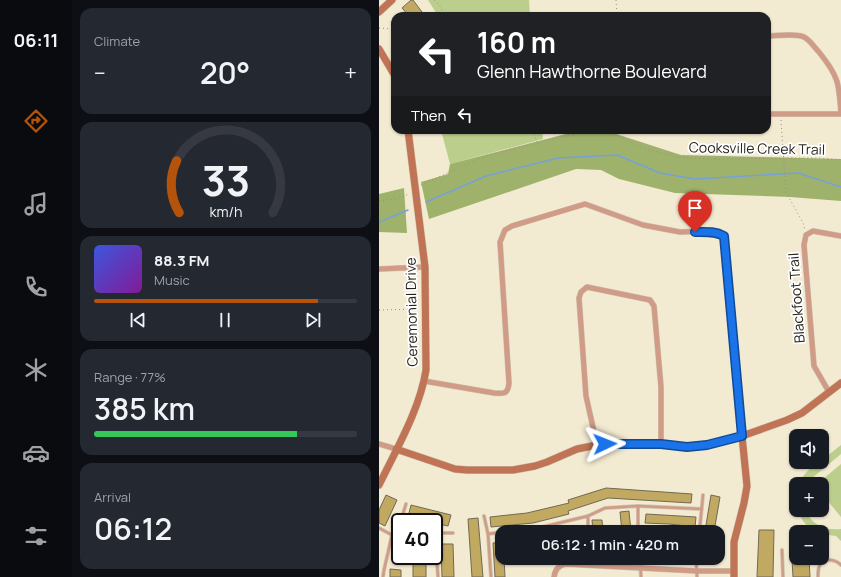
<!DOCTYPE html>
<meta charset="utf-8">
<style>
:root{--surface:#171b24;--page:#242831;--text:#f1f3f6;--muted:#9ea1a6;--line:#363941;--accent:#b45309}
body{margin:0;font-family:Manrope,sans-serif;background:var(--page);color:var(--text);height:100vh;display:flex;flex-direction:column;font-size:15px;white-space:nowrap}
*{box-sizing:border-box;margin:0}
p{font-size:13px;color:var(--muted)}
.icon{flex:none;width:22px;height:22px;fill:none;stroke:currentColor;stroke-width:2;stroke-linecap:round;stroke-linejoin:round}
.map{position:relative;flex:1;overflow:hidden}
.panel{display:flex;flex-direction:column;gap:8px;padding:8px;background:#0d0f14;width:307px}
.panel>*{flex:none}
.guide{position:absolute;left:12px;top:12px;width:380px;height:122px;border-radius:12px;box-shadow:0 1px 3px #0004;background:#202124;color:#fff;overflow:hidden}
.fabs{position:absolute;left:410px;top:429px;display:grid;gap:8px}
.fabs a{display:grid;place-items:center;width:40px;height:40px;border-radius:8px;background:var(--surface);box-shadow:0 1px 3px #0004;font-size:20px}
.speed{position:absolute;left:12px;top:513px;display:flex;gap:8px;font-size:20px;font-weight:700;text-align:center}
.speed>*{display:grid;place-content:center;width:52px;height:52px;border-radius:50%;background:var(--surface);box-shadow:0 1px 3px #0004;line-height:1}
.speed .limit{border:2px solid #111;border-radius:6px;background:#fff;color:#111}
.pin{position:absolute;display:grid;place-items:center;width:34px;height:34px;color:#fff;margin:-41px -17px;border-radius:50% 50% 50% 0;rotate:-45deg;box-shadow:0 0 4px #0007}
.pin .icon{rotate:45deg}
.me{position:absolute;width:44px;margin:-22px;rotate:88deg;stroke-linejoin:round;filter:drop-shadow(0 0 3px #0008)}
.turn{display:flex;align-items:center;gap:14px;height:84px;padding:0 20px;font-size:18px}
.turn .icon{width:52px;height:52px;stroke-width:2.5}
.turn b{display:block;font-size:28px;line-height:34px}
.then{display:flex;align-items:center;height:38px;padding:0 20px;background:#0003;gap:8px;font-size:15px}
.big{font-size:30px;font-weight:600;line-height:1.1}
.panel .tile{flex:1;display:flex;flex-direction:column;justify-content:center;gap:6px;min-width:0;padding:0 14px;border-radius:12px;background:var(--page)}
.panel .dial{align-items:center;gap:0}
.dial svg{height:104px;overflow:visible;fill:none;stroke:var(--line);stroke-width:7;stroke-linecap:round;text-anchor:middle}
.dial text{fill:var(--text);stroke:none}
.song{display:flex;align-items:center;gap:12px}
.cover{width:48px;height:48px;border-radius:6px;background:linear-gradient(135deg,hsl(230 70% 55%),hsl(290 70% 35%))}
.played{height:4px;border-radius:2px;background:linear-gradient(90deg,var(--accent) 85%,var(--line) 85%)}
.keys{display:flex;justify-content:space-around;direction:ltr}
.heat{display:flex;justify-content:space-between;align-items:center;font-size:22px;direction:ltr}
.charge{height:6px;border-radius:3px;background:linear-gradient(90deg,#34c759 77%,var(--line) 0)}
.trip{position:absolute;left:116px;top:525px;width:230px;height:40px;border-radius:12px;background:var(--surface);box-shadow:0 1px 3px #0004;font-weight:600;line-height:40px;text-align:center}
main{display:flex;flex:1;min-height:0}
.tabs{display:flex;flex-direction:column;width:72px;justify-content:space-around;align-items:center;background:#090b0e;color:var(--muted)}
.tabs .icon{width:28px;height:28px}
.tabs .current{color:var(--accent)}
.tabs b{font-size:18px;color:var(--text)}
.map>svg:first-child{display:block}
.green{fill:#bcce8c}
.forest{fill:#9fb26c}
.lines{fill:none;stroke-linecap:round;stroke-linejoin:round}
.stream{stroke:#75a1da;stroke-width:1.5}
.building{fill:#c2a961;stroke:#706954}
.lane-casing{stroke:#cec6b1;stroke-width:4}
.street-casing{stroke:#cec6b1;stroke-width:6}
.secondary-casing{stroke:#cec6b1;stroke-width:8}
.path{stroke:#989181;stroke-width:1;stroke-dasharray:1 3;stroke-linecap:butt}
.lane{stroke:#d19c87;stroke-width:2.5}
.street{stroke:#d19c87;stroke-width:5}
.secondary{stroke:#c07455;stroke-width:7}
.route-casing{stroke:#114b97;stroke-width:10}
.route{stroke:#1a73e8;stroke-width:7}
.labels{text-anchor:middle;dominant-baseline:central;stroke-width:3.5;stroke-linejoin:round;paint-order:stroke}
.street-label{font-size:14px;fill:#27241c;stroke:#fff}
</style>
<main>
<nav class="tabs">
<b>06:11</b>
<svg class="icon current" aria-label="directions" viewBox="0 0 24 24"><path d="M12 3l9 9-9 9-9-9zM9 14v-3h6M13 9l2 2-2 2"/></svg>
<svg class="icon" aria-label="music" viewBox="0 0 24 24"><path d="M9 18V5l10-2v13"/><circle cx="6" cy="18" r="3"/><circle cx="16" cy="16" r="3"/></svg>
<svg class="icon" aria-label="phone" viewBox="0 0 24 24"><path d="M5 4h4l2 5-3 2q2 4 5 5l2-3 5 2v4C11 20 4 13 5 4z"/></svg>
<svg class="icon" aria-label="climate" viewBox="0 0 24 24"><path d="M12 3v18M4 7l16 10M4 17L20 7"/></svg>
<svg class="icon" aria-label="car" viewBox="0 0 24 24"><path d="M5 17H2v-5l4-1 3-4h7l3 4 3 1v5h-3M9 17h6M6 11h13"/><circle cx="7" cy="17" r="2"/><circle cx="17" cy="17" r="2"/></svg>
<svg class="icon" aria-label="filters" viewBox="0 0 24 24"><path d="M4 7h16M4 17h16"/><circle cx="9" cy="7" r="2"/><circle cx="15" cy="17" r="2"/></svg>
</nav>
<section class="panel">
<div class="tile"><p>Climate</p>
<div class="heat"><a>−</a><b class="big">20°</b><a>+</a></div>
</div>
<div class="tile dial"><svg viewBox="0 0 100 80">
<path d="M14 69A42 42 0 1 1 86 69"/>
<path d="M14 69A42 42 0 0 1 12 29" stroke="#b45309"/>
<text x="50" y="56" font-size="32" font-weight="700">33</text>
<text x="50" y="72" font-size="11">km/h</text>
</svg></div>
<div class="tile">
<div class="song"><i class="cover"></i><div><b>88.3 FM</b><p>Music</p></div></div>
<div class="played"></div>
<div class="keys"><svg class="icon" aria-label="previous" viewBox="0 0 24 24"><path d="M18 5L8 12l10 7zM5 5v14"/></svg><svg class="icon" aria-label="pause" viewBox="0 0 24 24"><path d="M8 5v14M16 5v14"/></svg><svg class="icon" aria-label="next" viewBox="0 0 24 24"><path d="M6 5l10 7-10 7zM19 5v14"/></svg></div>
</div>
<div class="tile"><p>Range · 77%</p><b class="big">385 km</b><div class="charge"></div></div>
<div class="tile"><p>Arrival</p><b class="big">06:12</b></div>
</section>
<div class="map">
<svg width="462" height="577" viewBox="0 0 462 577">
<rect width="100%" height="100%" fill="#f3ead2"/>
<path class="green" d="M 49,0 L 150,0 L 151,16 L 59,16 Z
M 62,130 L 163,130 L 164,139 L 71,164 Z
M 462,445 L 462,454 L 432,479 L 428,484 L 420,484 C 423,476 434,463 443,462 L 443,460 Z
M 462,464 L 462,517 L 443,494 L 443,484 L 438,484 Z
M 419,510 L 427,510 C 432,525 447,531 462,529 L 462,541 L 457,536 L 443,534 L 443,532 C 431,532 422,521 419,510 Z"/>
<path class="forest" d="M 202,130 L 225,130 L 302,155 L 462,159 L 462,201 L 411,197 L 296,193 L 240,179 L 222,170 L 197,169 L 50,219 L 42,182 L 69,174 L 71,164 Z
M 25,188 L 28,233 L 0,232 L 0,194 Z"/>
<g class="lines">
<path class="stream" d="M 47,202 L 107,176 L 179,158 L 238,155 L 281,173 L 316,179 L 419,173 L 462,187
M 0,222 L 29,210"/>
</g>
<path class="building" d="M 32,0 L 34,0 L 46,16 L 30,16 L 23,8 Z
M 227,488 L 313,494 L 312,503 L 229,498 L 189,511 L 190,514 L 154,523 L 112,527 L 111,517 L 148,513 L 190,503 L 189,500 Z
M 7,495 L 18,500 L 6,526 L 0,523 L 0,510 Z
M 332,495 L 341,497 L 335,532 L 326,531 Z
M 32,505 L 72,515 L 69,526 L 55,523 L 55,522 L 29,517 Z
M 250,511 L 252,532 L 243,532 L 241,512 Z
M 267,514 L 317,517 L 316,527 L 290,524 L 266,523 Z
M 99,518 L 104,577 L 93,577 L 89,519 Z
M 213,520 L 223,520 L 224,532 L 214,532 Z
M 380,530 L 395,530 L 394,577 L 378,577 Z
M 123,542 L 123,558 L 125,558 L 126,577 L 116,577 L 114,543 Z
M 412,542 L 417,542 L 417,558 L 430,558 L 431,577 L 414,577 Z
M 62,544 L 74,544 L 75,577 L 63,577 Z
M 34,560 L 47,560 L 47,577 L 34,577 Z
M 11,569 L 22,570 L 22,577 L 11,577 Z"/>
<g class="lines">
<defs>
<path id="lane" d="M 259,506 L 259,532
M 105,516 L 109,534 L 112,577
M 209,516 L 209,532
M 22,520 L 26,522
M 0,528 L 13,535
M 127,532 L 155,529 L 209,516 L 226,508 L 259,506 L 323,509
M 319,532 L 321,526 L 324,495
M 55,533 L 74,533
M 56,534 L 59,577
M 109,534 L 123,532
M 403,550 L 404,577
M 210,558 L 211,565
M 261,558 L 262,577
M 317,558 L 318,577
M 4,577 L 5,570 L 13,535 L 22,520 L 27,504
M 439,577 C 439,574 439,570 440,567 C 443,557 456,559 462,565"/>
<path id="street" d="M 388,36 C 397,36 417,33 425,37 C 431,40 435,47 440,52 C 460,77 460,83 462,114
M 388,114 L 462,114
M 0,269 L 46,267
M 45,381 L 115,393 C 125,394 129,394 130,383 L 121,242 L 126,230 L 133,226 L 206,204 L 264,225 L 301,232 L 331,231 L 339,233 L 345,236 L 363,436
M 450,392 L 435,366 L 425,245 L 427,235 L 434,231 L 462,236
M 0,444 L 17,449
M 218,445 L 207,396 L 200,298 L 202,292 L 208,287 L 271,300 L 275,306 L 282,387 L 282,444
M 175,577 C 176,570 179,565 187,564 L 318,571 L 354,571"/>
<path id="secondary" d="M 0,12 L 13,0
M 0,49 L 16,76
M 17,449 L 76,469 L 88,470 L 134,470 L 156,466 L 168,462 L 198,449 L 218,445 L 234,444 L 282,444 L 308,447 L 328,445 L 363,436 L 408,420 L 423,413 L 462,383
M 0,485 C 17,450 41,409 47,370 L 46,267 L 29,130
M 355,577 L 355,542 L 365,503 L 368,486 L 363,436"/>
</defs>
<use href="#lane" class="lane-casing"/>
<use href="#street" class="street-casing"/>
<use href="#secondary" class="secondary-casing"/>
<path class="path" d="M 55,0 L 61,6 L 66,16
M 237,0 L 238,16
M 0,28 L 14,29
M 402,120 L 407,192 L 424,223 L 426,230
M 154,130 L 158,143
M 42,185 L 106,156 L 179,138 L 206,132 L 235,134 L 261,147 L 297,157 L 332,159 L 405,158 L 441,158 L 462,160
M 0,201 L 17,199 L 30,194
M 0,310 L 39,309
M 264,530 L 295,532
M 16,543 L 20,548 L 19,552 L 21,552
M 292,563 L 292,558"/>
<use href="#lane" class="lane"/>
<use href="#street" class="street"/>
<use href="#secondary" class="secondary"/>
</g>
<g class="lines">
<defs>
<path id="route" d="M 226,444 L 282,444 L 308,447 L 328,445 L 363,436 L 345,236 C 336,231 326,232 316,232"/>
</defs>
<use href="#route" class="route-casing"/>
<use href="#route" class="route"/>
</g>
<g class="labels">
<g class="street-label">
<text transform="translate(378 148) rotate(1)">Cooksville Creek Trail</text>
<text transform="translate(417 298) rotate(-94)">Blackfoot Trail</text>
<text transform="translate(32 312) rotate(-91)">Ceremonial Drive</text>
</g>
</g>
</svg>
<div class="fabs">
<a><svg class="icon" aria-label="sound" viewBox="0 0 24 24"><path d="M4 9h4l5-4v14l-5-4H4zM17 9q2 3 0 6"/></svg></a>
<a>+</a>
<a>−</a>
</div>
<div class="speed"><div class="limit">40</div></div>
<div class="pin" style="left:316px;top:232px;background:#d93025"><svg class="icon" aria-label="arrive" viewBox="0 0 24 24"><path d="M6 21V4h12l-3 4 3 4H6"/></svg></div>
<svg class="me" style="left:226px;top:444px" viewBox="-20 -20 40 40"><path d="M0-17L14 15 0 8-14 15z" fill="#1a73e8" stroke="#fff" stroke-width="4"/></svg>
<div class="trip">06:12 · 1 min · 420 m</div>
<div class="guide">
<div class="turn"><svg class="icon" aria-label="left" viewBox="0 0 24 24"><path d="M17 20v-9H6M10 6l-5 5 5 5"/></svg><div><b>160 m</b>Glenn Hawthorne Boulevard</div></div>
<div class="then">Then<svg class="icon" aria-label="left" viewBox="0 0 24 24"><path d="M17 20v-9H6M10 6l-5 5 5 5"/></svg></div>
</div>
</div>
</main>
